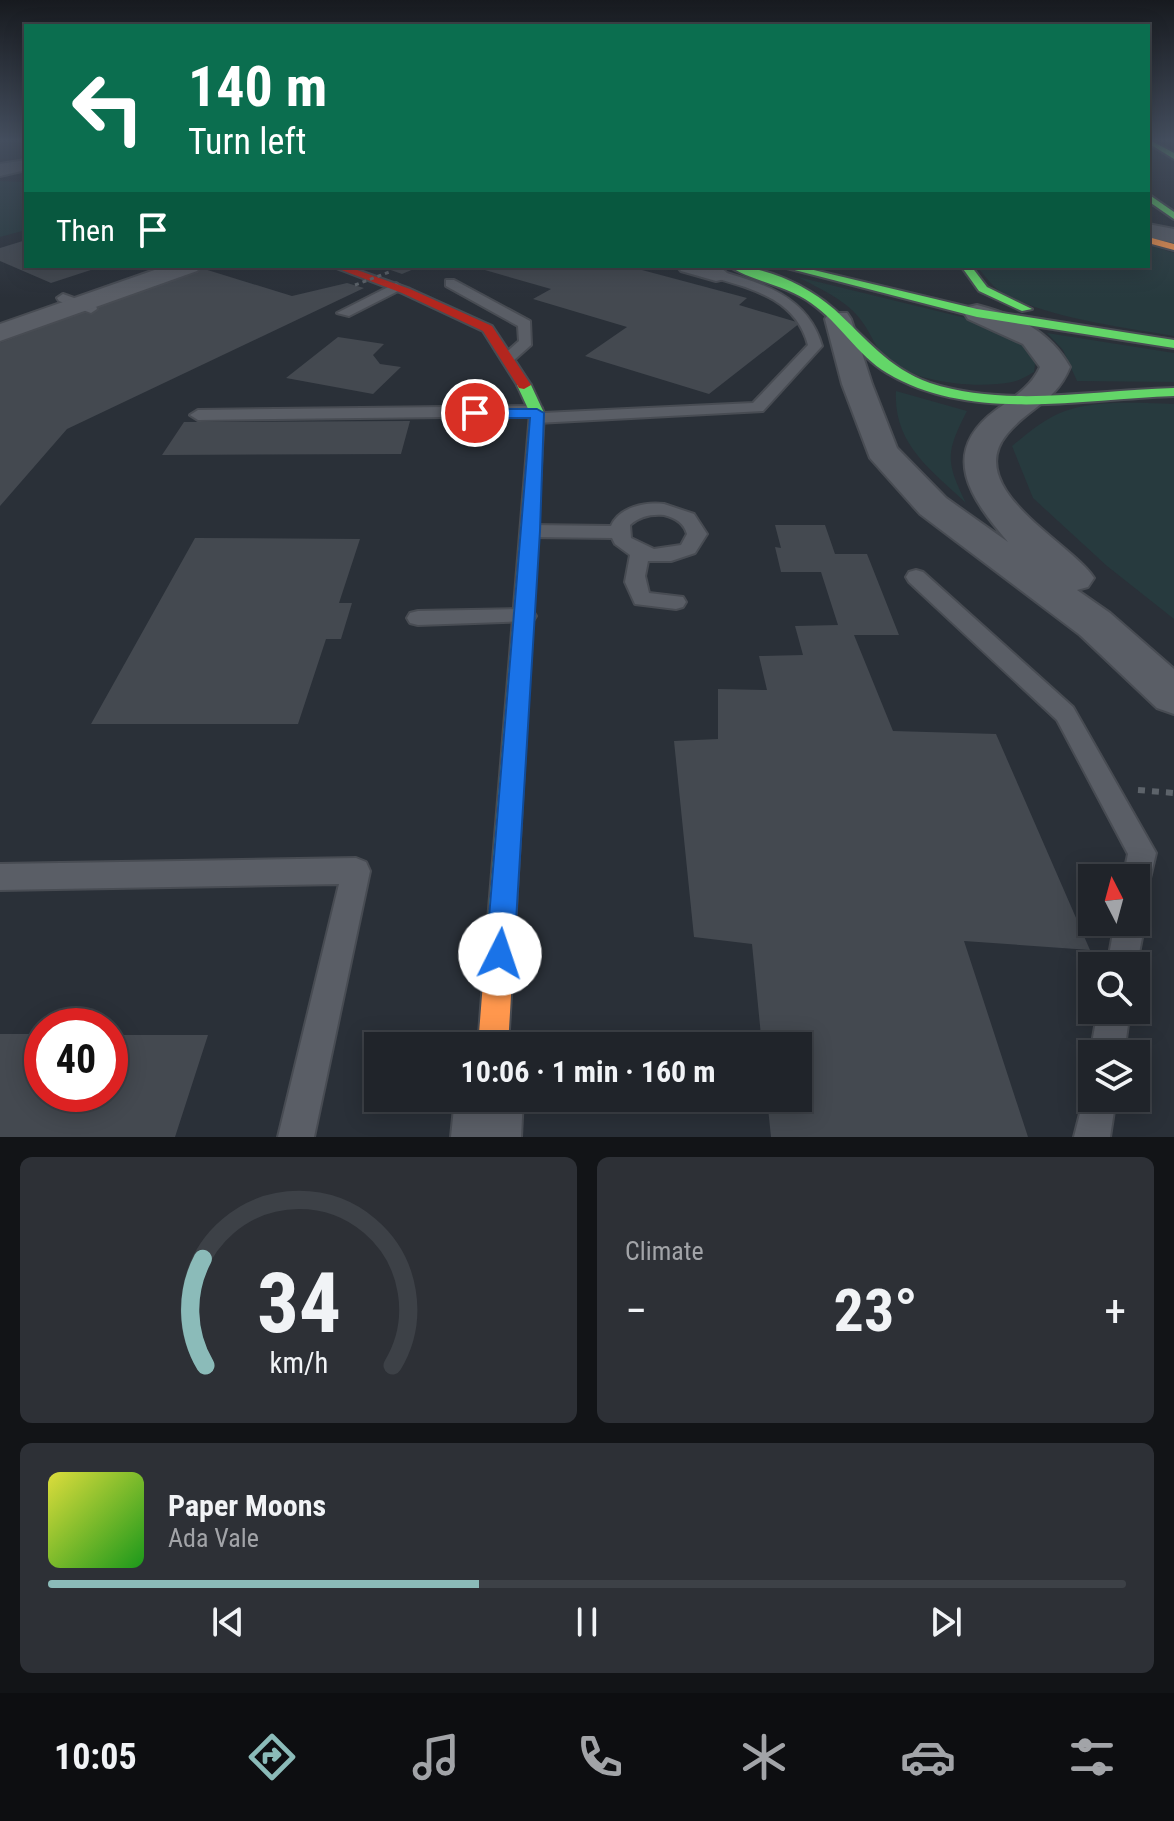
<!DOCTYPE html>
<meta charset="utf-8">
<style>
:root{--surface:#20242a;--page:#2d3036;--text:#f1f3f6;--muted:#a2a4a8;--line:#3d4147;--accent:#8bbbb9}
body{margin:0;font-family:"Roboto Condensed",sans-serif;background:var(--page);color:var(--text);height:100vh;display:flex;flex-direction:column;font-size:30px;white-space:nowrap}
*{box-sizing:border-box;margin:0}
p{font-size:26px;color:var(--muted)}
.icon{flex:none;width:44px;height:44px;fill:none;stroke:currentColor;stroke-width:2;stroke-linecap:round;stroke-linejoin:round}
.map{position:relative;height:1137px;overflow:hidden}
.side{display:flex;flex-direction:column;gap:20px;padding:20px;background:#121417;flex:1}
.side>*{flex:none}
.hud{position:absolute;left:24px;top:24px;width:1126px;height:244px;border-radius:0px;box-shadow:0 4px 20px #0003,0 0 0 2px var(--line);background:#0b6e4f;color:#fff;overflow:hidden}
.needle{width:52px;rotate:354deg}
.tools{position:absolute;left:1078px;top:864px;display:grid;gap:16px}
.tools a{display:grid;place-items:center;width:72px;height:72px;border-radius:0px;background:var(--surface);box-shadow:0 4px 20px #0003,0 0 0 2px var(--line);font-size:40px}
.speed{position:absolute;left:24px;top:1008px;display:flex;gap:16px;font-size:40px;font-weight:700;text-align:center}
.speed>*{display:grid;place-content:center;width:104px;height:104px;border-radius:50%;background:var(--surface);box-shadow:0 4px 20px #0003,0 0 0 2px var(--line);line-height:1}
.speed .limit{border:12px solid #d22;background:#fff;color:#111}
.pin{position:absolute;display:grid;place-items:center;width:68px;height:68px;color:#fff;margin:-34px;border:4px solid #fff;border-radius:50%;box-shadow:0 2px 8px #0007}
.me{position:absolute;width:88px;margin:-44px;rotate:4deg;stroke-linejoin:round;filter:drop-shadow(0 0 6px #0008)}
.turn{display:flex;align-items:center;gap:28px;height:168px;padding:0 32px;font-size:36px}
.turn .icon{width:104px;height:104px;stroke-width:2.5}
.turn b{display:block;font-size:56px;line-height:68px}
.then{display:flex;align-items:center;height:76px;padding:0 32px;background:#0003;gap:16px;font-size:30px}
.big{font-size:60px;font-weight:700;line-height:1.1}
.side .tile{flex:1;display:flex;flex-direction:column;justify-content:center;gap:12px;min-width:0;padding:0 28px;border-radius:12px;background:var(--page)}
.side .dial{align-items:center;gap:0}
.dial svg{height:208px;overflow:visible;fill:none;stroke:var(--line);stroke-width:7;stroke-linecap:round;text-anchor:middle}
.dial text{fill:var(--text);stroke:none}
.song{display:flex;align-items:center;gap:24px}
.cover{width:96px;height:96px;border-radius:12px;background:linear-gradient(135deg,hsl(60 70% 55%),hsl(120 70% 35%))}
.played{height:8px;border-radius:4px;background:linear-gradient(90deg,var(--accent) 40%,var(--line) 40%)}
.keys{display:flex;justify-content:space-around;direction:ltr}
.heat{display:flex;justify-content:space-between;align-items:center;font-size:44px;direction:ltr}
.side .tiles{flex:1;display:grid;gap:20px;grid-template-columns:1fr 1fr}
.tile:last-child{grid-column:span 2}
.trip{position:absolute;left:364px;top:1032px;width:448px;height:80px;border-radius:0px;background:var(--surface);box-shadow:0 4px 20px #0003,0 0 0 2px var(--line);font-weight:700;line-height:80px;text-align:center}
.dock{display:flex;height:128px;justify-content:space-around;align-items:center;background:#0d0e11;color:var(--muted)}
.dock .icon{width:56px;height:56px}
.dock .active{color:var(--accent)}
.dock b{font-size:36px;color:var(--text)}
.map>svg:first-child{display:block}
.green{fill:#273a3e}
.building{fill:#444950}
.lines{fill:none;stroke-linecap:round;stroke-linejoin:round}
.lane-casing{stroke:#484c53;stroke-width:4}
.street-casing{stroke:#484c53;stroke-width:4}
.fast-casing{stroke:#484c53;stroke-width:4}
.slow-casing{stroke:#484c53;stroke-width:4}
.jam-casing{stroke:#484c53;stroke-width:4}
.path{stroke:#5d636a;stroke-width:6;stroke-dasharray:7 7;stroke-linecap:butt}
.lane{fill:#5a5e66;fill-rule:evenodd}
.street{fill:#5a5e66;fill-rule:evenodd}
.fast{fill:#63d668;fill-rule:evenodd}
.slow{fill:#ff974d;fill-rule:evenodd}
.jam{fill:#b3261e;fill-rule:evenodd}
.path-bridge{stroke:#5d636a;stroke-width:3;stroke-dasharray:4 4;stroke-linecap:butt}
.route{fill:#1a73e8;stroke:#114b97;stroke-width:2}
</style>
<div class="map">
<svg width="1174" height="1137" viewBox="0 0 1174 1137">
<rect width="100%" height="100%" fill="#2a3038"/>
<path class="green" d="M 0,181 L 26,182 L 26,230 L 0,237 Z
M 1148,245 L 1174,253 L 1174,336 C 1124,327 1044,318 1000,291 C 992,286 985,276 979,269 L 980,266 L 1148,266 Z
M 798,277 L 982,322 L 1025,342 L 1036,356 L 1034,372 C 1027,376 1019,381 1012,382 C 977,389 914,383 887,359 C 875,348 872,335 863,323 C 849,301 820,289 798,277 Z
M 1047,333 L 1174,353 L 1174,382 L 1077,381 L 1063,350 Z
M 896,391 L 967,411 C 946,452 945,461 966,503 C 931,470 893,444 896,391 Z
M 1174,404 L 1174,619 L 1107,566 L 1033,498 L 1012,446 C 1028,433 1045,418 1065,411 C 1097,400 1140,403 1174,404 Z"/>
<path class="building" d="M 26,240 L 26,266 L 100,267 L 51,283 L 0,261 L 0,248 Z
M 390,266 L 421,266 L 402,274 L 385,268 Z
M 471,266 L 627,266 L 747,298 L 739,305 L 800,323 L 709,394 L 585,356 L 627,327 L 533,299 L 551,289 Z
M 201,268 L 292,296 L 347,283 L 364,288 L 67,429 L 0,506 L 0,343 Z
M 338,337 L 384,344 L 373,355 L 380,364 L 401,367 L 373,394 L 286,378 Z
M 410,421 L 401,454 L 162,455 L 184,422 Z
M 775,525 L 825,525 L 835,554 L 867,554 L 899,635 L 854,635 L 893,731 L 996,734 L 1090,950 L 964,941 L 1028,1137 L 771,1137 L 767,1098 L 798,1098 L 798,1046 L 762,1046 L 752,944 L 694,937 L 674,741 L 718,739 L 718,689 L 767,690 L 759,656 L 803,655 L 795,626 L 838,625 L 821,572 L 781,572 L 775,547 L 781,548 Z
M 195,538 L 360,539 L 339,603 L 352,603 L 341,639 L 326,639 L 298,724 L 91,724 Z
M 0,1034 L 42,1034 L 42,1094 L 110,1094 L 110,1035 L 208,1035 L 175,1137 L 0,1137 Z"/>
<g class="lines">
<defs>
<path id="lane" d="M 716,270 C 762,283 808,296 822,346 L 763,411 L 537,423 L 531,421 L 531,416 L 198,420 L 190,415 L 198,410 L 536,406 L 542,408 L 543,413 L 753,403 L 808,345 C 796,299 753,289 712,277 L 710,274 Z
M 446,280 L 454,280 L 530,321 L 531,345 L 513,361 L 503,361 L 503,355 L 519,341 L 518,326 L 446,286 Z
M 396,283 L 402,287 L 400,290 L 349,316 L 337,313 Z
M 63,294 L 96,306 L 97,309 L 91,313 L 59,301 L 57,298 Z
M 664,504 L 694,514 L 707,534 L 695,553 L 671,561 L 648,561 L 645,576 L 649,593 L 683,597 L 686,602 L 683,607 L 676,609 L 635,604 L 625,582 L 630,555 L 615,544 L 612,538 L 531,537 L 522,531 L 531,525 L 611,526 C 619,507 645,502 664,504 ZM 664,515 C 676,518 684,523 687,534 L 681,545 L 654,549 L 631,538 L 630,525 C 640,516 651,514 664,515 Z
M 916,570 L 923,572 L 1073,707 L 1156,853 L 1146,895 L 1136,899 L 1136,878 L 1123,878 L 1128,854 L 1057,720 L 909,582 L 906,577 L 909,572 Z
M 525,609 L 533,611 L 536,616 L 533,621 L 418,625 L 410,623 L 407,618 L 410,613 L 418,611 Z
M 356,858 L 366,862 L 370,871 L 314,1137 L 278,1137 L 339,884 L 0,890 L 0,864 Z
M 1136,910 L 1140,912 L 1145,922 L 1136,969 L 1136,966 L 1107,966 L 1115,922 L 1136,922 Z
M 1098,1010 L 1130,1010 L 1124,1054 L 1092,1054 L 1092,1058 L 1090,1054 Z
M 1092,1084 L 1092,1098 L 1116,1098 L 1110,1137 L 1074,1137 L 1087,1086 Z"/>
<path id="street" d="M 26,160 L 26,170 L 0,176 L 0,164 Z
M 1148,224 L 1174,229 L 1174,243 L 1148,238 Z
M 166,266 L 201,266 L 197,271 L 0,341 L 0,324 Z
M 677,266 C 694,266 717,261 728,274 L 725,279 L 716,281 L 681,271 Z
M 977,305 C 1016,315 1050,331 1070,367 C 1055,403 1029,407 1007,434 C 961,489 1073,544 1094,578 L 1088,587 L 1077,590 L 1110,613 L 1174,669 L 1174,714 L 1157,708 L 1080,635 L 920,514 L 870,458 L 842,384 L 825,319 L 829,313 L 847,313 L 851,319 L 872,384 L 897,448 L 946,498 L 1008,542 C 971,499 938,453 996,410 C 1014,397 1031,387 1040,367 L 1023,344 L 968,319 L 964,313 L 968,307 Z
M 455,1098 L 523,1098 L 521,1137 L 451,1137 Z"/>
<path id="fast" d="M 1148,139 L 1174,153 L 1174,159 L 1148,143 Z
M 1148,194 L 1174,212 L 1174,219 L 1148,201 Z
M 729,266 C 765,266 807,285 834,309 C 866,338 888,368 930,383 C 1006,408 1096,390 1174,388 L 1174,396 C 1083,399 970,423 887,373 C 857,355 840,323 811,303 C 786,285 751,281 729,266 Z
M 779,266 L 797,266 L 977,309 L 1174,340 L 1174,348 L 977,317 Z
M 961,266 L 971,266 L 987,287 L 1032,309 L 1022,311 L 979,291 Z
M 524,381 L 531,385 L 544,413 L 514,945 L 510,954 L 500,958 L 490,954 L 486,945 L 530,413 L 517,385 Z"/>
<path id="slow" d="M 1148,237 L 1174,244 L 1174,250 L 1148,243 Z
M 500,932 L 510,936 L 514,945 L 508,1046 L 478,1046 L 486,945 L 490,936 Z"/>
<path id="jam" d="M 331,266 L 346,266 L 410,289 L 492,326 L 531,385 L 524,389 L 519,388 L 483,331 L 402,293 Z"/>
</defs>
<use href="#lane" class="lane-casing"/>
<use href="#street" class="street-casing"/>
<use href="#fast" class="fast-casing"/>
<use href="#slow" class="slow-casing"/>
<use href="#jam" class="jam-casing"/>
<path class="path" d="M 1138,790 L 1174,793"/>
<use href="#lane" class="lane"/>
<use href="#street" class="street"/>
<use href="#fast" class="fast"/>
<use href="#slow" class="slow"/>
<use href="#jam" class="jam"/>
<path class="path-bridge" d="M 355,285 L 392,271"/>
</g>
<linearGradient id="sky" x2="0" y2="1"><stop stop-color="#171a1f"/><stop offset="0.47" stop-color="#444e5e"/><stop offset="1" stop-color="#444e5e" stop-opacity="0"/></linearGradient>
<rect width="1174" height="298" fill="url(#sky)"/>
<path class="route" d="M 537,409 L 544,413 L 540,531 L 514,954 L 510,963 L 500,967 L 490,963 L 486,954 L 530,418 L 475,418 L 468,413 L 475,409 Z"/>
</svg>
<div class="tools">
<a><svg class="needle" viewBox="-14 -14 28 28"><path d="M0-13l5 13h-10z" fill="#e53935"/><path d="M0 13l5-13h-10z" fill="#a2a4a8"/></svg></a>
<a><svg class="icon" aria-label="search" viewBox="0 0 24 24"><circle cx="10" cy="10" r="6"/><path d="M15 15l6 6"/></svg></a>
<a><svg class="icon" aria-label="layers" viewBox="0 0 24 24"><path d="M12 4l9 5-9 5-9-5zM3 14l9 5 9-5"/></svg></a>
</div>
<div class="speed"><div class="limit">40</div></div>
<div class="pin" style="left:475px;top:413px;background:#d93025"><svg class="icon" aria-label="arrive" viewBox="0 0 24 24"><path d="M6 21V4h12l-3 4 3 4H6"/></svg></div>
<svg class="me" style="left:500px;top:954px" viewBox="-20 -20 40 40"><circle r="19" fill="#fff"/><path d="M0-13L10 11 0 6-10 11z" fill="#1a73e8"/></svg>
<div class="trip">10:06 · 1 min · 160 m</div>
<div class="hud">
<div class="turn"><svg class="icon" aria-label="left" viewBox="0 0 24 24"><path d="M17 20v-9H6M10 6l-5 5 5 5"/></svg><div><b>140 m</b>Turn left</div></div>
<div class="then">Then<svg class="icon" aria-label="arrive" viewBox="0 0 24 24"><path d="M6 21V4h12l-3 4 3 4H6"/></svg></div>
</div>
</div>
<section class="side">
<div class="tiles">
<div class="tile dial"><svg viewBox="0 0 100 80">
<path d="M14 69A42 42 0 1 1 86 69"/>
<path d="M14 69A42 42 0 0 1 13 28" stroke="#8bbbb9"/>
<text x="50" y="56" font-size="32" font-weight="700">34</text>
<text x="50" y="72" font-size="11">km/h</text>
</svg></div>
<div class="tile"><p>Climate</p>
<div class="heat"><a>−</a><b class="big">23°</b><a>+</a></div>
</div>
<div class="tile">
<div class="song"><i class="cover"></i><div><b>Paper Moons</b><p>Ada Vale</p></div></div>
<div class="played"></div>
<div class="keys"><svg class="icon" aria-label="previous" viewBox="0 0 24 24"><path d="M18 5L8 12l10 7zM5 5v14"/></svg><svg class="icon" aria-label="pause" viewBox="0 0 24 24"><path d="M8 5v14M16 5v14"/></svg><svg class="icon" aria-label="next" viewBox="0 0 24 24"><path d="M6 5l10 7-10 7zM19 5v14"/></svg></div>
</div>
</div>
</section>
<nav class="dock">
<b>10:05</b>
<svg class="icon active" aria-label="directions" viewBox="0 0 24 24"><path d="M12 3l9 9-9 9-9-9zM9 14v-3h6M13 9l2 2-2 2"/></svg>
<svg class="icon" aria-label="music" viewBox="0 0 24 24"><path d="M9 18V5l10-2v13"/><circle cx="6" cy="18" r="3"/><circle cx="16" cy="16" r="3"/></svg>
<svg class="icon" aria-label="phone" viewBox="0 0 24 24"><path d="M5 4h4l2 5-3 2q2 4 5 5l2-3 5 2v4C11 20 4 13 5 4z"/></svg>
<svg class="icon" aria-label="climate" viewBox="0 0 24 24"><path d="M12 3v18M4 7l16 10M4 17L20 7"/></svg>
<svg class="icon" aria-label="car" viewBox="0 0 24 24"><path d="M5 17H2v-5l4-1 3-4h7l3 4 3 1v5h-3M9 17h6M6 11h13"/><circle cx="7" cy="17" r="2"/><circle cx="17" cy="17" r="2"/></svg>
<svg class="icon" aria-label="filters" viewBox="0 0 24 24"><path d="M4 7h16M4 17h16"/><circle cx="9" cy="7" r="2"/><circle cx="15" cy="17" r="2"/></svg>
</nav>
